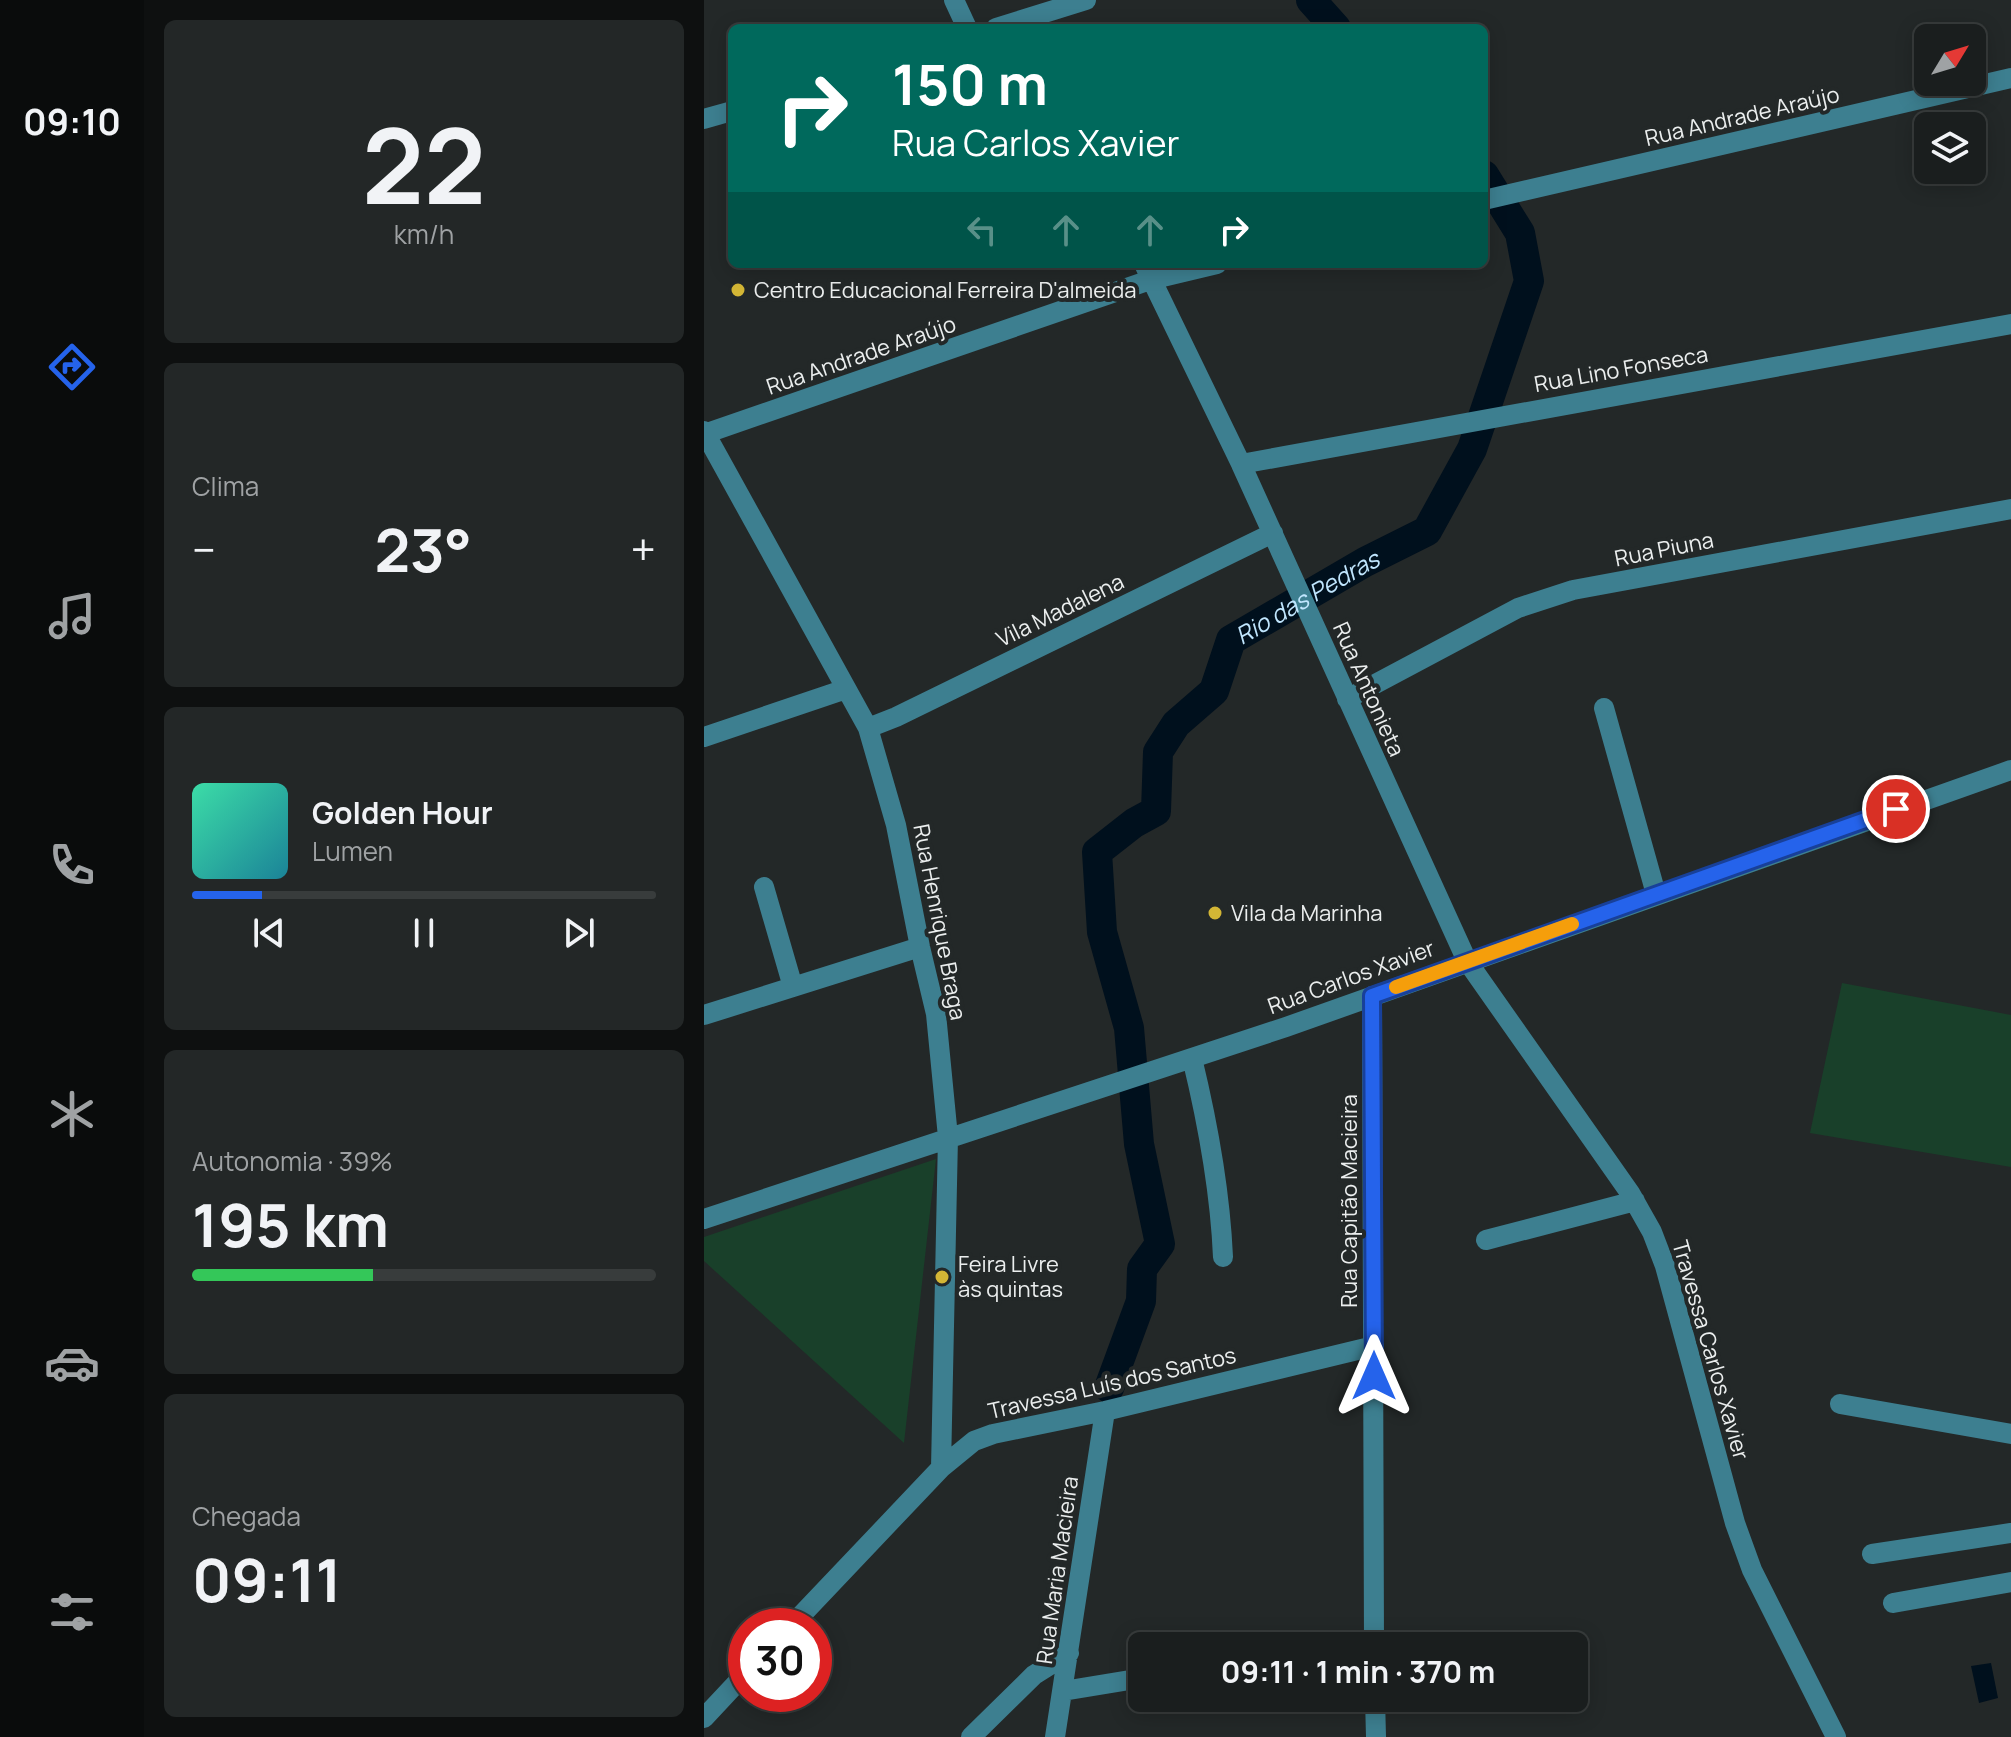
<!DOCTYPE html>
<html lang="pt">
<meta charset="utf-8">
<style>
:root{--surface:#1a1e1e;--page:#232727;--text:#f1f3f6;--muted:#9fa2a4;--line:#383c3c;--accent:#2563eb}
body{margin:0;font-family:Manrope,sans-serif;background:var(--page);color:var(--text);height:100vh;display:flex;flex-direction:column;font-size:30px;white-space:nowrap}
*{box-sizing:border-box;margin:0}
p{font-size:26px;color:var(--muted)}
.icon{flex:none;width:44px;height:44px;fill:none;stroke:currentColor;stroke-width:2;stroke-linecap:round;stroke-linejoin:round}
.map{position:relative;flex:1;overflow:hidden}
.drawer{display:flex;flex-direction:column;gap:20px;padding:20px;background:#0e1010;width:560px}
.drawer>*{flex:none}
.banner{position:absolute;left:24px;top:24px;width:760px;height:244px;border-radius:12px;box-shadow:0 4px 20px #0003,0 0 0 2px var(--line);background:#00695c;color:#fff;overflow:hidden}
.needle{width:52px;rotate:52deg}
.buttons{position:absolute;left:1210px;top:24px;display:grid;gap:16px}
.buttons a{display:grid;place-items:center;width:72px;height:72px;border-radius:12px;background:var(--surface);box-shadow:0 4px 20px #0003,0 0 0 2px var(--line);font-size:40px}
.speed{position:absolute;left:24px;top:1608px;display:flex;gap:16px;font-size:40px;font-weight:700;text-align:center}
.speed>*{display:grid;place-content:center;width:104px;height:104px;border-radius:50%;background:var(--surface);box-shadow:0 4px 20px #0003,0 0 0 2px var(--line);line-height:1}
.speed .limit{border:12px solid #d22;background:#fff;color:#111}
.pin{position:absolute;display:grid;place-items:center;width:68px;height:68px;color:#fff;margin:-34px;border:4px solid #fff;border-radius:50%;box-shadow:0 2px 8px #0007}
.me{position:absolute;width:88px;margin:-44px;rotate:0deg;stroke-linejoin:round;filter:drop-shadow(0 0 6px #0008)}
.turn{display:flex;align-items:center;gap:28px;height:168px;padding:0 32px;font-size:36px}
.turn .icon{width:104px;height:104px;stroke-width:2.5}
.turn b{display:block;font-size:56px;line-height:68px}
.lanes{display:flex;align-items:center;height:76px;padding:0 32px;background:#0003;justify-content:center;gap:40px;direction:ltr}
.lanes .off{opacity:.35}
.big{font-size:60px;font-weight:700;line-height:1.1}
.drawer .card{flex:1;display:flex;flex-direction:column;justify-content:center;gap:12px;min-width:0;padding:0 28px;border-radius:12px;background:var(--page)}
.drawer .dial{align-items:center;gap:0}
.dial b{font-size:104px;line-height:1}
.song{display:flex;align-items:center;gap:24px}
.cover{width:96px;height:96px;border-radius:12px;background:linear-gradient(135deg,hsl(160 70% 55%),hsl(190 70% 35%))}
.played{height:8px;border-radius:4px;background:linear-gradient(90deg,var(--accent) 15%,var(--line) 15%)}
.keys{display:flex;justify-content:space-around;direction:ltr}
.heat{display:flex;justify-content:space-between;align-items:center;font-size:44px;direction:ltr}
.charge{height:12px;border-radius:6px;background:linear-gradient(90deg,#34c759 39%,var(--line) 0)}
.trip{position:absolute;left:424px;top:1632px;width:460px;height:80px;border-radius:12px;background:var(--surface);box-shadow:0 4px 20px #0003,0 0 0 2px var(--line);font-weight:700;line-height:80px;text-align:center}
main{display:flex;flex:1;min-height:0}
.tabs{display:flex;flex-direction:column;width:144px;justify-content:space-around;align-items:center;background:#0a0c0c;color:var(--muted)}
.tabs .icon{width:56px;height:56px}
.tabs .active{color:var(--accent)}
.tabs b{font-size:36px;color:var(--text)}
.map>svg:first-child{display:block}
.green{fill:#19402a}
.water{fill:#00101d}
.lines{fill:none;stroke-linecap:round;stroke-linejoin:round}
.river{stroke:#00101d;stroke-width:30}
.minor{stroke:#3d7f90;stroke-width:20}
.route-casing{stroke:#184099;stroke-width:20}
.route{stroke:#2563eb;stroke-width:14}
.slow{stroke:#f59e0b;stroke-width:14}
.poi-dot{fill:#d3b635;stroke:#232828;stroke-width:3}
.labels{text-anchor:middle;dominant-baseline:central;stroke-width:8;stroke-linejoin:round;paint-order:stroke}
.street-label{font-size:22px;fill:#ebeeee;stroke:#232828}
.poi-label{font-size:22px;fill:#ebeeee;stroke:#232828;text-anchor:start}
.water-label{font-size:24px;font-style:italic;fill:#c0e6fe;stroke:#232828}
</style>
<main>
<nav class="tabs">
<b>09:10</b>
<svg class="icon active" aria-label="directions" viewBox="0 0 24 24"><path d="M12 3l9 9-9 9-9-9zM9 14v-3h6M13 9l2 2-2 2"/></svg>
<svg class="icon" aria-label="music" viewBox="0 0 24 24"><path d="M9 18V5l10-2v13"/><circle cx="6" cy="18" r="3"/><circle cx="16" cy="16" r="3"/></svg>
<svg class="icon" aria-label="phone" viewBox="0 0 24 24"><path d="M5 4h4l2 5-3 2q2 4 5 5l2-3 5 2v4C11 20 4 13 5 4z"/></svg>
<svg class="icon" aria-label="climate" viewBox="0 0 24 24"><path d="M12 3v18M4 7l16 10M4 17L20 7"/></svg>
<svg class="icon" aria-label="car" viewBox="0 0 24 24"><path d="M5 17H2v-5l4-1 3-4h7l3 4 3 1v5h-3M9 17h6M6 11h13"/><circle cx="7" cy="17" r="2"/><circle cx="17" cy="17" r="2"/></svg>
<svg class="icon" aria-label="filters" viewBox="0 0 24 24"><path d="M4 7h16M4 17h16"/><circle cx="9" cy="7" r="2"/><circle cx="15" cy="17" r="2"/></svg>
</nav>
<section class="drawer">
<div class="card dial"><b>22</b><p>km/h</p></div>
<div class="card"><p>Clima</p>
<div class="heat"><a>−</a><b class="big">23°</b><a>+</a></div>
</div>
<div class="card">
<div class="song"><i class="cover"></i><div><b>Golden Hour</b><p>Lumen</p></div></div>
<div class="played"></div>
<div class="keys"><svg class="icon" aria-label="previous" viewBox="0 0 24 24"><path d="M18 5L8 12l10 7zM5 5v14"/></svg><svg class="icon" aria-label="pause" viewBox="0 0 24 24"><path d="M8 5v14M16 5v14"/></svg><svg class="icon" aria-label="next" viewBox="0 0 24 24"><path d="M6 5l10 7-10 7zM19 5v14"/></svg></div>
</div>
<div class="card"><p>Autonomia · 39%</p><b class="big">195 km</b><div class="charge"></div></div>
<div class="card"><p>Chegada</p><b class="big">09:11</b></div>
</section>
<div class="map">
<svg width="1307" height="1737" viewBox="0 0 1307 1737">
<rect width="100%" height="100%" fill="#232828"/>
<path class="green" d="M 1138,983 L 1307,1015 L 1307,1167 L 1106,1133 Z
M 232,1159 L 200,1443 L 0,1261 L 0,1237 Z"/>
<path class="water" d="M 1287,1663 L 1294,1698 L 1275,1703 L 1267,1666 Z"/>
<g class="lines">
<g class="river">
<path d="M 607,0 L 632,28"/>
<path id="s1" d="M 405,1388 L 437,1301 L 438,1269 L 456,1244 L 435,1144 L 425,1028 L 398,932 L 393,852 L 430,823 L 452,811 L 454,752 L 472,724 L 510,691 L 527,640 L 661,562 L 723,531 L 768,449 L 825,281 L 816,233 L 780,175"/>
</g>
<path class="minor" d="M 250,0 L 263,28
M 292,28 L 382,0
M 0,119 L 28,111
M 780,200 L 1307,78
M 440,264 L 537,464 L 763,961 L 926,1193 L 948,1232 L 961,1266 L 1031,1523 L 1048,1570 L 1132,1737
M 0,431 L 164,728 L 192,825 L 216,947 L 232,1014 L 244,1137 L 237,1468
M 0,434 L 446,280 L 513,264
M 537,464 L 1307,324
M 643,699 L 814,608 L 869,590 L 1307,509
M 900,708 L 952,894
M 164,728 L 192,717 L 569,533
M 0,737 L 142,689
M 60,887 L 89,987
M 668,996 L 670,1646
M 0,1015 L 216,947
M 488,1058 C 504,1124 516,1188 519,1257
M 0,1219 L 582,1027 L 1307,770
M 782,1240 L 931,1201
M 1136,1404 L 1307,1434
M 1168,1554 L 1307,1533
M 1189,1603 L 1307,1582
M 87,1626 L 237,1468 L 270,1441 L 289,1434 L 401,1411 L 670,1346
M 641,1646 L 670,1641
M 359,1691 L 438,1678
M 671,1698 L 672,1737
M 0,1718 L 42,1673
M 267,1737 L 330,1675 L 365,1653
M 351,1737 L 401,1411"/>
</g>
<g class="lines">
<defs>
<path id="route" d="M 670,1376 L 668,996 L 1192,809"/>
</defs>
<use href="#route" class="route-casing"/>
<use href="#route" class="route"/>
<path class="slow" d="M 692,987 L 868,924"/>
</g>
<g class="poi-dot">
<circle cx="34" cy="290" r="8"/>
<circle cx="511" cy="913" r="8"/>
<circle cx="238" cy="1277" r="8"/>
</g>
<g class="labels">
<g class="street-label">
<text transform="translate(1038 116) rotate(-13)">Rua Andrade Araújo</text>
<text transform="translate(157 355) rotate(-19)">Rua Andrade Araújo</text>
<text transform="translate(917 369) rotate(-10)">Rua Lino Fonseca</text>
<text transform="translate(960 549) rotate(-11)">Rua Piuna</text>
<text transform="translate(356 610) rotate(-26)">Vila Madalena</text>
<text transform="translate(665 689) rotate(66)">Rua Antonieta</text>
<text transform="translate(236 922) rotate(79)">Rua Henrique Braga</text>
<text transform="translate(647 977) rotate(-20)">Rua Carlos Xavier</text>
<text transform="translate(645 1201) rotate(-90)">Rua Capitão Macieira</text>
<text transform="translate(1007 1350) rotate(74)">Travessa Carlos Xavier</text>
<text transform="translate(408 1383) rotate(-13)">Travessa Luís dos Santos</text>
<text transform="translate(353 1570) rotate(-82)">Rua Maria Macieira</text>
</g>
<g class="poi-label">
<text x="50" y="290">Centro Educacional Ferreira D'almeida</text>
<text x="527" y="913">Vila da Marinha</text>
<text x="254" y="1264">Feira Livre<tspan x="254" dy="25">às quintas</tspan></text>
</g>
<g class="water-label">
<text stroke="none"><textPath href="#s1" startOffset="910">Rio das Pedras</textPath></text>
</g>
</g>
</svg>
<div class="buttons">
<a><svg class="needle" viewBox="-14 -14 28 28"><path d="M0-13l5 13h-10z" fill="#e53935"/><path d="M0 13l5-13h-10z" fill="#9fa2a4"/></svg></a>
<a><svg class="icon" aria-label="layers" viewBox="0 0 24 24"><path d="M12 4l9 5-9 5-9-5zM3 14l9 5 9-5"/></svg></a>
</div>
<div class="speed"><div class="limit">30</div></div>
<div class="pin" style="left:1192px;top:809px;background:#d93025"><svg class="icon" aria-label="arrive" viewBox="0 0 24 24"><path d="M6 21V4h12l-3 4 3 4H6"/></svg></div>
<svg class="me" style="left:670px;top:1376px" viewBox="-20 -20 40 40"><path d="M0-17L14 15 0 8-14 15z" fill="#2563eb" stroke="#fff" stroke-width="4"/></svg>
<div class="trip">09:11 · 1 min · 370 m</div>
<div class="banner">
<div class="turn"><svg class="icon" aria-label="right" viewBox="0 0 24 24"><path d="M7 20v-9h11M14 6l5 5-5 5"/></svg><div><b>150 m</b>Rua Carlos Xavier</div></div>
<div class="lanes"><svg class="icon off" aria-label="left" viewBox="0 0 24 24"><path d="M17 20v-9H6M10 6l-5 5 5 5"/></svg><svg class="icon off" aria-label="ahead" viewBox="0 0 24 24"><path d="M12 20V5M6 11l6-6 6 6"/></svg><svg class="icon off" aria-label="ahead" viewBox="0 0 24 24"><path d="M12 20V5M6 11l6-6 6 6"/></svg><svg class="icon" aria-label="right" viewBox="0 0 24 24"><path d="M7 20v-9h11M14 6l5 5-5 5"/></svg></div>
</div>
</div>
</main>
